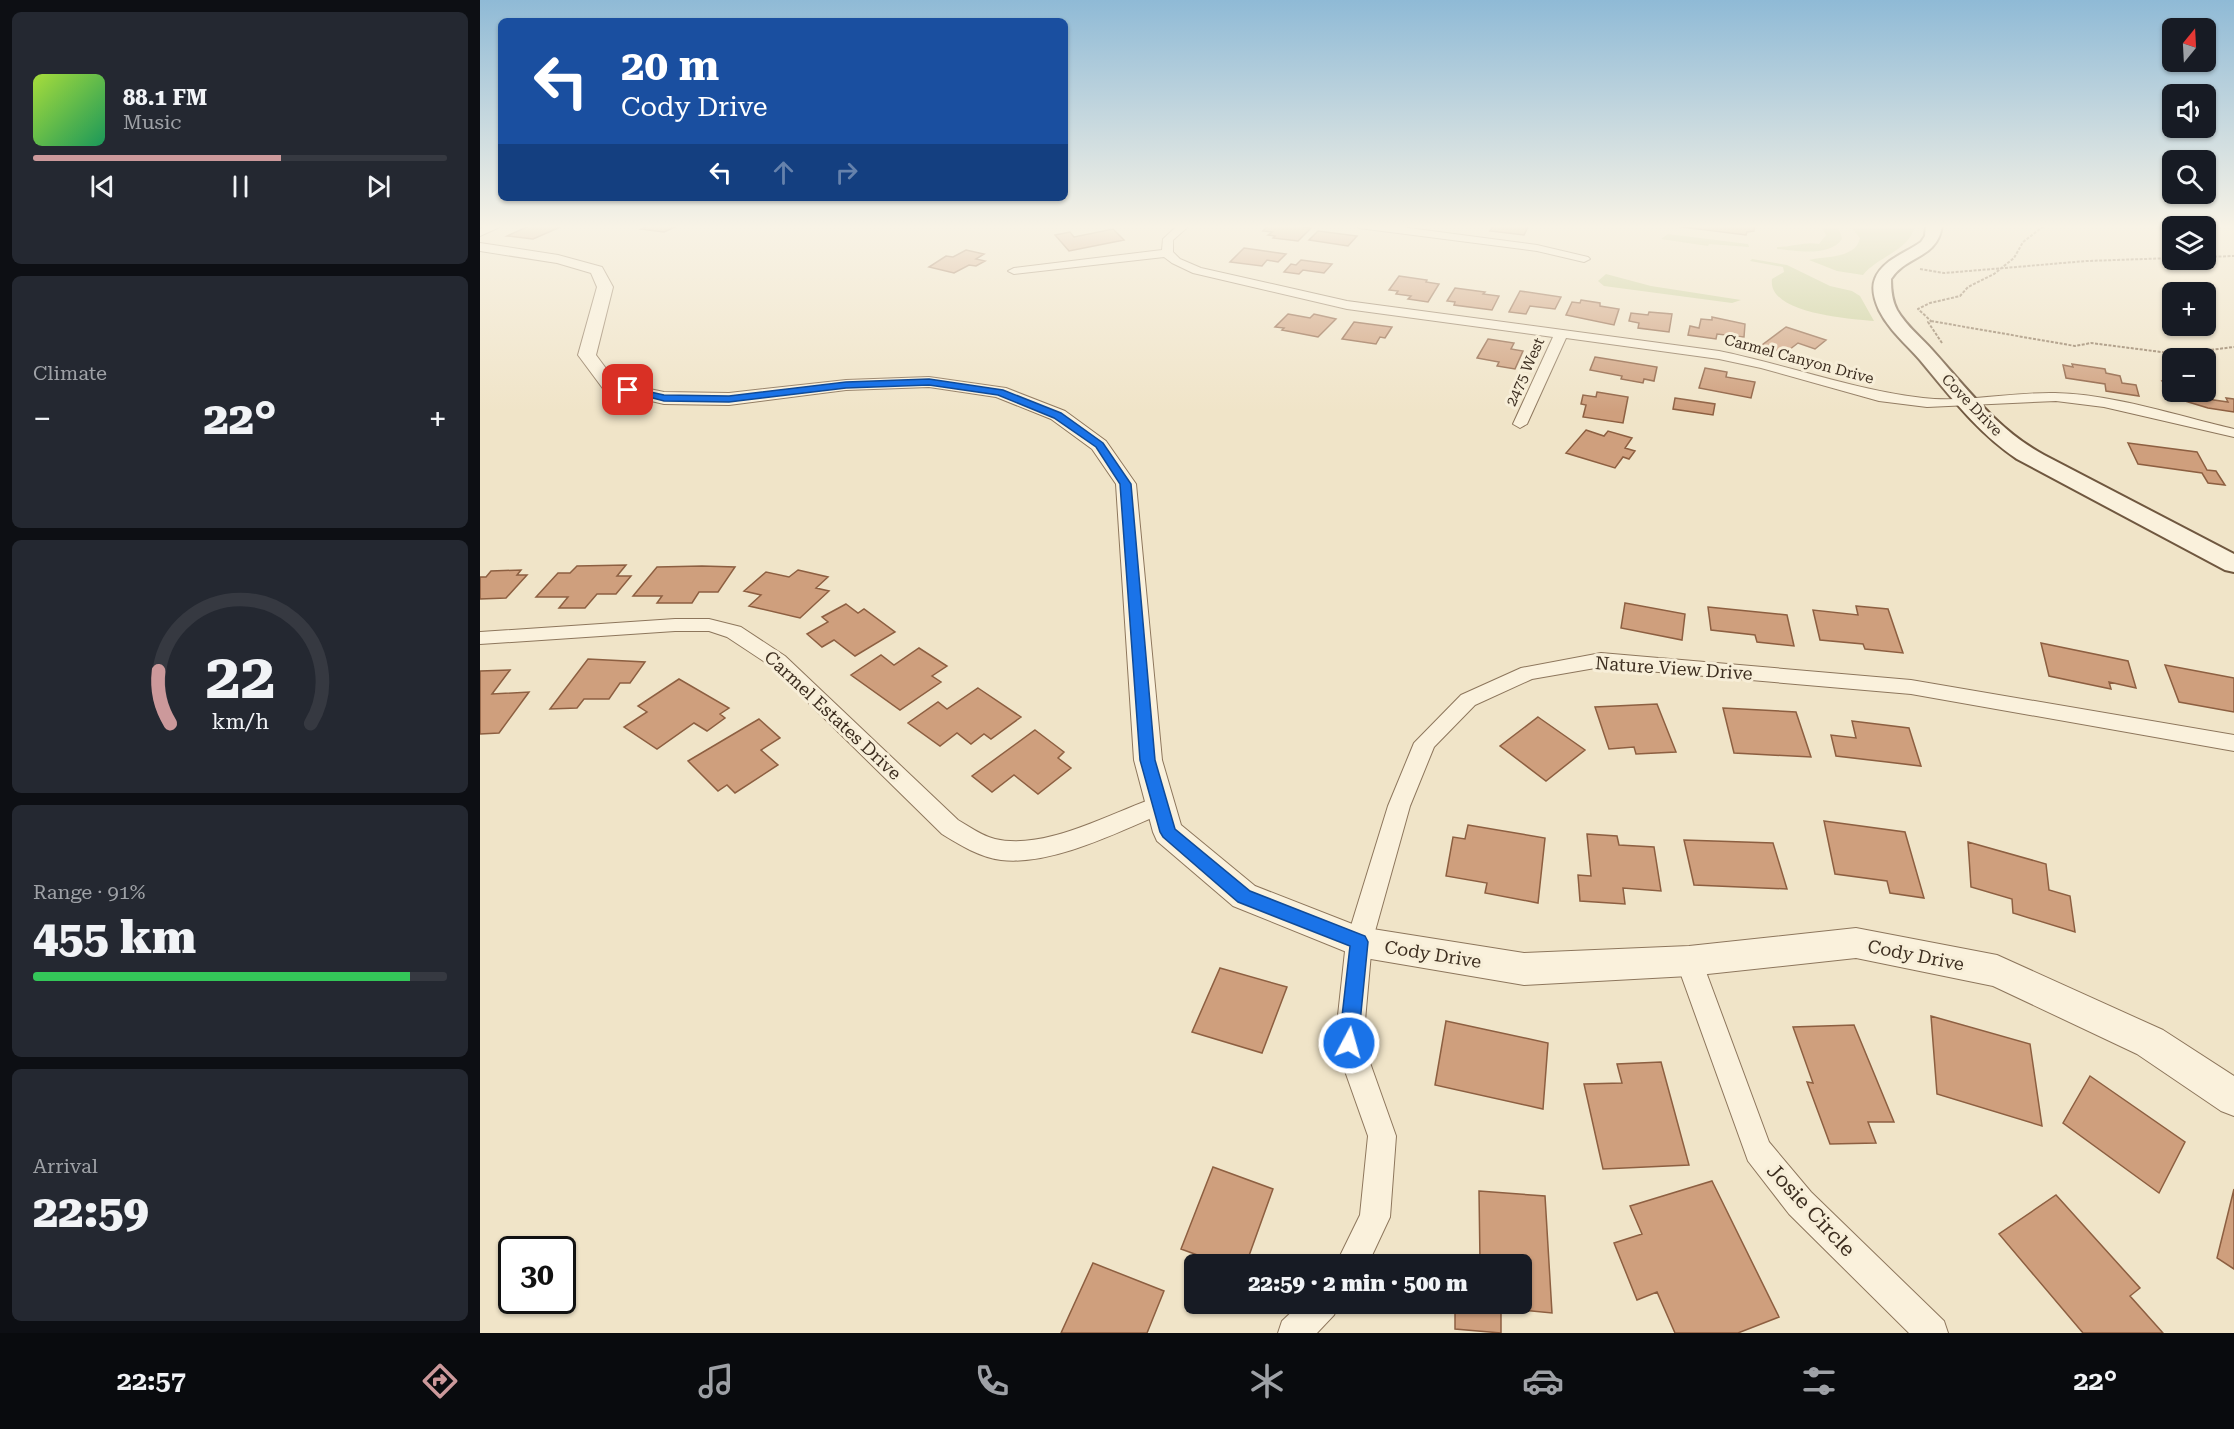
<!DOCTYPE html>
<meta charset="utf-8">
<style>
:root{--surface:#171b24;--page:#242831;--text:#f1f3f6;--muted:#9ea1a6;--line:#363941;--accent:#cc999b}
body{margin:0;font-family:"Roboto Serif",serif;background:var(--page);color:var(--text);height:100vh;display:flex;flex-direction:column;font-size:22px;white-space:nowrap}
*{box-sizing:border-box;margin:0}
p{font-size:20px;color:var(--muted)}
.icon{flex:none;width:33px;height:33px;fill:none;stroke:currentColor;stroke-width:2;stroke-linecap:round;stroke-linejoin:round}
.map{position:relative;flex:1;overflow:hidden}
.sheet{display:flex;flex-direction:column;gap:12px;padding:12px;background:#0d0f14;width:480px}
.sheet>*{flex:none}
.top-card{position:absolute;left:18px;top:18px;width:570px;height:183px;border-radius:9px;box-shadow:0 2px 4px #0004;background:#1a4fa0;color:#fff;overflow:hidden}
.needle{width:39px;rotate:18deg}
.fabs{position:absolute;left:1682px;top:18px;display:grid;gap:12px}
.fabs a{display:grid;place-items:center;width:54px;height:54px;border-radius:9px;background:var(--surface);box-shadow:0 2px 4px #0004;font-size:30px}
.speed{position:absolute;left:18px;top:1236px;display:flex;gap:12px;font-size:30px;font-weight:700;text-align:center}
.speed>*{display:grid;place-content:center;width:78px;height:78px;border-radius:50%;background:var(--surface);box-shadow:0 2px 4px #0004;line-height:1}
.speed .limit{border:3px solid #111;border-radius:9px;background:#fff;color:#111}
.pin{position:absolute;display:grid;place-items:center;width:51px;height:51px;color:#fff;margin:-26px;border-radius:12px;box-shadow:0 3px 9px #0006}
.me{position:absolute;width:66px;margin:-33px;rotate:6deg;stroke-linejoin:round;filter:drop-shadow(0 0 4px #0008)}
.turn{display:flex;align-items:center;gap:21px;height:126px;padding:0 24px;font-size:27px}
.turn .icon{width:78px;height:78px;stroke-width:2.5}
.turn b{display:block;font-size:42px;line-height:51px}
.lanes{display:flex;align-items:center;height:57px;padding:0 24px;background:#0003;justify-content:center;gap:30px;direction:ltr}
.lanes .off{opacity:.35}
.big{font-size:45px;font-weight:800;line-height:1.1}
.sheet .widget{flex:1;display:flex;flex-direction:column;justify-content:center;gap:9px;min-width:0;padding:0 21px;border-radius:9px;background:var(--page)}
.sheet .dial{align-items:center;gap:0}
.dial svg{height:156px;overflow:visible;fill:none;stroke:var(--line);stroke-width:7;stroke-linecap:round;text-anchor:middle}
.dial text{fill:var(--text);stroke:none}
.song{display:flex;align-items:center;gap:18px}
.cover{width:72px;height:72px;border-radius:9px;background:linear-gradient(135deg,hsl(80 70% 55%),hsl(150 70% 35%))}
.played{height:6px;border-radius:3px;background:linear-gradient(90deg,var(--accent) 60%,var(--line) 60%)}
.keys{display:flex;justify-content:space-around;direction:ltr}
.heat{display:flex;justify-content:space-between;align-items:center;font-size:33px;direction:ltr}
.charge{height:9px;border-radius:4px;background:linear-gradient(90deg,#34c759 91%,var(--line) 0)}
.trip{position:absolute;left:704px;top:1254px;width:348px;height:60px;border-radius:9px;background:var(--surface);box-shadow:0 2px 4px #0004;font-weight:800;line-height:60px;text-align:center}
.dock{display:flex;height:96px;justify-content:space-around;align-items:center;background:#090b0e;color:var(--muted)}
.dock .icon{width:42px;height:42px}
.dock .selected{color:var(--accent)}
.dock b{font-size:27px;color:var(--text)}
main{display:flex;flex:1;min-height:0}
.map>svg:first-child{display:block}
.green{fill:#c9cf9b}
.building{fill:#cf9f7d;stroke:#8d5f41;stroke-width:1.5}
.lines{fill:none;stroke-linecap:round;stroke-linejoin:round}
.minor-casing{stroke:#8d765c;stroke-width:2}
.tertiary-casing{stroke:#8d765c;stroke-width:2}
.secondary-casing{stroke:#6f573f;stroke-width:4}
.path{stroke:#8d765c;stroke-width:2;stroke-dasharray:3 1.5;stroke-linecap:butt}
.minor{fill:#faf1dc;fill-rule:evenodd}
.tertiary{fill:#faf1dc;fill-rule:evenodd}
.secondary{fill:#faf1dc;fill-rule:evenodd}
.route{fill:#1a73e8;stroke:#114b97;stroke-width:1.5}
.labels{text-anchor:middle;dominant-baseline:central;stroke-width:6;stroke-linejoin:round;paint-order:stroke}
.far-street-label{font-size:15px;fill:#3d2e20;stroke:#f7eed8}
.street-label{font-size:18px;fill:#3d2e20;stroke:#f7eed8}
.near-street-label{font-size:21px;fill:#3d2e20;stroke:#f7eed8}
</style>
<main>
<section class="sheet">
<div class="widget">
<div class="song"><i class="cover"></i><div><b>88.1 FM</b><p>Music</p></div></div>
<div class="played"></div>
<div class="keys"><svg class="icon" aria-label="previous" viewBox="0 0 24 24"><path d="M18 5L8 12l10 7zM5 5v14"/></svg><svg class="icon" aria-label="pause" viewBox="0 0 24 24"><path d="M8 5v14M16 5v14"/></svg><svg class="icon" aria-label="next" viewBox="0 0 24 24"><path d="M6 5l10 7-10 7zM19 5v14"/></svg></div>
</div>
<div class="widget"><p>Climate</p>
<div class="heat"><a>−</a><b class="big">22°</b><a>+</a></div>
</div>
<div class="widget dial"><svg viewBox="0 0 100 80">
<path d="M14 69A42 42 0 1 1 86 69"/>
<path d="M14 69A42 42 0 0 1 8 42" stroke="#cc999b"/>
<text x="50" y="56" font-size="32" font-weight="700">22</text>
<text x="50" y="72" font-size="11">km/h</text>
</svg></div>
<div class="widget"><p>Range · 91%</p><b class="big">455 km</b><div class="charge"></div></div>
<div class="widget"><p>Arrival</p><b class="big">22:59</b></div>
</section>
<div class="map">
<svg width="1754" height="1333" viewBox="0 0 1754 1333">
<rect width="100%" height="100%" fill="#f0e4c8"/>
<path class="green" d="M 1340,225 C 1350,225 1361,226 1362,239 C 1350,257 1316,251 1297,249 L 1297,247 C 1311,247 1327,241 1339,244 L 1346,235 Z
M 1376,225 L 1435,225 C 1430,251 1398,256 1383,275 L 1357,271 L 1329,260 C 1344,256 1376,259 1380,238 L 1370,226 Z
M 1188,234 L 1268,244 L 1269,247 L 1229,244 L 1228,246 L 1181,239 Z
M 1272,259 L 1307,265 L 1350,286 L 1372,291 L 1380,296 L 1394,321 C 1372,319 1287,314 1292,279 L 1304,272 L 1303,267 L 1270,261 Z
M 1126,274 L 1171,286 L 1261,300 L 1252,303 L 1124,286 L 1118,281 Z"/>
<path class="building" d="M 51,225 L 85,225 L 53,239 L 27,236 Z
M 170,225 L 199,225 L 184,232 L 161,229 Z
M 789,225 L 816,226 L 831,228 L 818,241 L 793,238 L 795,236 L 788,235 L 792,232 L 783,231 Z
M 1014,225 L 1049,225 L 1044,235 L 1010,231 Z
M 1275,225 L 1274,231 L 1267,232 L 1266,235 L 1194,226 Z
M 633,229 L 644,240 L 589,251 L 575,235 L 590,232 L 594,237 Z
M 838,231 L 877,236 L 868,246 L 829,240 Z
M 764,248 L 806,254 L 798,262 L 787,260 L 782,266 L 750,262 Z
M 486,250 L 504,254 L 496,259 L 505,261 L 496,266 L 489,265 L 474,273 L 449,267 L 466,256 L 473,257 Z
M 821,260 L 852,264 L 844,273 L 823,270 L 819,274 L 804,272 L 811,264 L 816,265 Z
M 919,276 L 947,280 L 946,282 L 959,284 L 948,302 L 928,299 L 931,296 L 916,294 L 918,291 L 909,290 Z
M 975,288 L 1005,292 L 1003,294 L 1019,296 L 1012,310 L 974,305 L 975,302 L 967,301 Z
M 1040,291 L 1081,297 L 1075,309 L 1050,306 L 1046,314 L 1029,312 Z
M 1101,300 L 1120,303 L 1120,306 L 1139,309 L 1134,325 L 1086,315 L 1092,302 L 1100,303 Z
M 1169,312 L 1192,314 L 1189,332 L 1158,328 L 1159,323 L 1149,321 L 1151,313 L 1168,315 Z
M 808,314 L 830,318 L 834,314 L 856,319 L 838,337 L 802,330 L 804,328 L 795,327 Z
M 1232,317 L 1265,324 L 1264,337 L 1237,334 L 1236,339 L 1208,335 L 1210,326 L 1219,328 L 1221,319 L 1232,320 Z
M 874,322 L 912,327 L 905,338 L 900,337 L 896,344 L 862,339 Z
M 1306,327 L 1346,340 L 1335,349 L 1318,343 L 1305,353 L 1282,345 Z
M 1008,339 L 1034,343 L 1031,349 L 1043,351 L 1035,369 L 1017,366 L 1019,362 L 997,358 Z
M 1115,357 L 1177,367 L 1174,381 L 1164,379 L 1163,383 L 1141,379 L 1142,376 L 1110,370 Z
M 1592,364 L 1625,369 L 1626,373 L 1640,376 L 1642,383 L 1656,385 L 1659,396 L 1626,391 L 1625,384 L 1586,378 L 1583,365 L 1593,367 Z
M 1225,368 L 1247,372 L 1246,377 L 1275,382 L 1271,398 L 1219,388 Z
M 1682,381 L 1692,382 L 1692,392 L 1723,392 L 1727,399 L 1748,402 L 1746,398 L 1754,399 L 1754,412 L 1728,408 L 1692,397 Z
M 1117,392 L 1148,397 L 1143,423 L 1103,417 L 1106,405 L 1101,404 L 1103,395 L 1116,397 Z
M 1195,398 L 1235,404 L 1233,415 L 1193,409 Z
M 1106,430 L 1124,436 L 1128,431 L 1152,438 L 1145,448 L 1155,451 L 1149,459 L 1143,457 L 1135,468 L 1086,453 Z
M 1648,443 L 1717,452 L 1727,470 L 1736,471 L 1745,485 L 1728,483 L 1722,473 L 1658,464 Z
M 146,565 L 137,576 L 151,576 L 136,594 L 117,594 L 105,608 L 79,608 L 88,597 L 56,597 L 78,573 L 90,573 L 97,566 Z
M 177,567 L 222,566 L 255,567 L 238,592 L 219,592 L 212,603 L 177,603 L 182,596 L 153,596 Z
M 41,570 L 37,575 L 47,575 L 26,598 L 0,599 L 0,577 L 6,577 L 11,571 Z
M 318,570 L 348,577 L 336,588 L 349,591 L 320,618 L 269,606 L 281,595 L 264,591 L 286,572 L 309,577 Z
M 1145,603 L 1205,614 L 1202,640 L 1141,628 Z
M 366,604 L 378,613 L 384,609 L 415,632 L 375,656 L 354,640 L 342,647 L 327,634 L 348,622 L 342,617 Z
M 1376,606 L 1408,609 L 1423,653 L 1385,649 L 1383,644 L 1340,640 L 1333,610 L 1378,615 Z
M 1228,607 L 1307,615 L 1314,646 L 1277,642 L 1275,635 L 1231,630 Z
M 1561,643 L 1648,661 L 1656,688 L 1629,682 L 1631,689 L 1569,676 Z
M 439,648 L 467,666 L 452,676 L 461,682 L 420,710 L 371,675 L 401,655 L 414,665 Z
M 108,659 L 165,662 L 150,683 L 140,683 L 129,699 L 104,699 L 97,708 L 70,709 Z
M 1685,665 L 1754,678 L 1754,712 L 1699,702 Z
M 30,670 L 12,694 L 49,692 L 19,733 L 0,734 L 0,671 Z
M 199,679 L 249,708 L 240,714 L 245,718 L 227,731 L 214,723 L 177,749 L 144,727 L 167,712 L 158,706 Z
M 498,688 L 541,717 L 511,739 L 504,734 L 491,744 L 477,733 L 460,746 L 428,723 L 458,702 L 467,709 Z
M 1177,704 L 1196,752 L 1156,754 L 1154,747 L 1129,749 L 1115,707 Z
M 1243,708 L 1316,712 L 1331,757 L 1254,753 Z
M 1058,717 L 1105,750 L 1066,781 L 1020,746 Z
M 279,719 L 300,738 L 281,750 L 298,765 L 255,793 L 247,785 L 238,791 L 208,761 Z
M 1372,721 L 1429,728 L 1441,766 L 1356,756 L 1351,735 L 1376,738 Z
M 555,730 L 584,752 L 578,758 L 591,768 L 558,794 L 534,775 L 512,792 L 492,776 Z
M 1344,821 L 1425,832 L 1444,898 L 1410,893 L 1407,881 L 1355,874 Z
M 988,825 L 1065,838 L 1058,903 L 1005,893 L 1007,883 L 966,876 L 973,837 L 985,839 Z
M 1107,834 L 1137,836 L 1139,845 L 1174,847 L 1181,891 L 1143,888 L 1145,904 L 1100,901 L 1098,875 L 1111,876 Z
M 1204,840 L 1293,843 L 1307,889 L 1214,885 Z
M 1488,842 L 1566,864 L 1569,890 L 1590,896 L 1595,932 L 1533,913 L 1532,899 L 1491,887 Z
M 740,968 L 807,987 L 782,1053 L 712,1032 Z
M 1451,1016 L 1550,1044 L 1562,1126 L 1457,1094 Z
M 966,1021 L 1068,1043 L 1063,1109 L 955,1085 Z
M 1374,1025 L 1414,1122 L 1388,1122 L 1396,1143 L 1350,1144 L 1327,1082 L 1333,1083 L 1313,1027 Z
M 1181,1062 L 1209,1165 L 1123,1169 L 1104,1084 L 1142,1083 L 1137,1064 Z
M 1610,1076 L 1705,1142 L 1679,1193 L 1583,1123 Z
M 733,1167 L 793,1189 L 766,1264 L 742,1264 L 701,1249 Z
M 1232,1181 L 1299,1317 L 1258,1333 L 1195,1333 L 1177,1292 L 1157,1300 L 1134,1243 L 1162,1234 L 1150,1206 Z
M 1754,1189 L 1754,1269 L 1737,1258 Z
M 999,1191 L 1065,1196 L 1072,1313 L 1021,1308 L 1021,1333 L 975,1329 L 975,1304 L 1041,1304 L 1041,1264 L 975,1264 L 975,1259 L 1000,1261 Z
M 1576,1195 L 1660,1288 L 1650,1296 L 1683,1333 L 1603,1333 L 1519,1234 Z
M 613,1263 L 684,1291 L 667,1333 L 581,1333 Z"/>
<g class="lines">
<defs>
<path id="minor" d="M 9,225 L 24,225 L 0,236 L 0,229 Z
M 698,225 L 710,225 L 693,240 L 693,252 L 700,259 L 721,268 L 867,301 L 1239,351 C 1308,365 1374,390 1443,398 C 1483,403 1534,392 1575,393 C 1632,394 1698,416 1754,429 L 1754,437 L 1624,407 L 1576,401 L 1447,407 L 1399,401 L 1281,368 L 1239,359 L 1086,338 L 1047,424 L 1040,428 L 1033,424 L 1073,337 L 867,309 L 713,273 L 692,263 L 684,257 L 534,274 L 528,271 L 534,268 L 682,250 L 683,239 Z
M 874,225 L 906,225 L 1057,245 L 1108,257 L 1110,259 L 1104,262 L 1057,251 L 879,228 Z
M 195,619 L 229,619 L 261,627 L 305,656 L 478,820 C 490,827 502,836 515,839 C 566,851 632,812 680,796 L 688,799 L 691,805 L 688,811 C 640,831 573,866 521,860 C 499,857 480,845 462,834 L 291,666 L 247,637 L 229,631 L 195,631 L 0,644 L 0,632 Z
M 1121,653 L 1431,680 L 1754,735 L 1754,751 L 1431,694 L 1121,667 L 1052,679 L 995,705 L 954,747 L 930,806 L 892,942 L 883,1043 L 916,1136 L 910,1217 L 888,1264 L 856,1264 L 880,1215 L 888,1136 L 855,1043 L 866,942 L 908,806 L 934,743 L 981,695 L 1041,668 Z
M 1209,949 L 1218,953 L 1222,961 L 1289,1142 L 1331,1192 L 1464,1321 L 1468,1333 L 1429,1333 L 1309,1214 L 1268,1161 L 1196,961 L 1200,953 Z
M 820,1304 L 859,1304 L 854,1315 L 837,1333 L 798,1333 L 802,1321 Z"/>
<path id="tertiary" d="M 0,243 L 78,255 L 122,267 L 133,287 L 116,355 L 136,382 L 184,392 L 249,393 L 366,380 L 449,377 L 526,388 L 585,411 L 626,441 L 656,484 L 682,760 L 701,825 L 775,886 L 880,927 L 1044,953 L 1209,946 L 1376,928 L 1517,955 L 1683,1030 L 1754,1076 L 1754,1116 L 1741,1111 L 1657,1054 L 1513,986 L 1376,958 L 1209,976 L 1044,985 L 879,957 L 753,906 L 677,841 L 673,832 L 654,760 L 636,484 L 612,449 L 571,419 L 516,397 L 449,387 L 366,390 L 249,405 L 184,404 L 124,390 L 98,355 L 117,287 L 111,273 L 77,263 L 0,251 Z"/>
<path id="secondary" d="M 1446,225 L 1462,225 C 1458,259 1426,255 1411,279 C 1411,291 1412,300 1417,310 C 1426,326 1442,338 1454,352 C 1488,390 1518,430 1564,455 L 1754,554 L 1754,572 L 1745,570 L 1537,459 C 1498,433 1470,396 1440,360 C 1426,344 1409,330 1399,310 C 1395,301 1391,289 1395,279 C 1402,260 1426,253 1441,242 L 1445,236 Z"/>
</defs>
<use href="#minor" class="minor-casing"/>
<use href="#tertiary" class="tertiary-casing"/>
<use href="#secondary" class="secondary-casing"/>
<path class="path" d="M 1725,257 L 1754,256
M 1440,269 L 1464,273 L 1607,261 L 1692,258
M 1451,321 L 1595,346 L 1611,343 L 1697,354 L 1754,347
M 1462,343 L 1448,322 L 1451,321 L 1438,309 L 1450,303 L 1480,296 L 1488,287 L 1514,274 L 1534,258 L 1543,242 L 1565,225"/>
<use href="#minor" class="minor"/>
<use href="#tertiary" class="tertiary"/>
<use href="#secondary" class="secondary"/>
</g>
<linearGradient id="sky" x2="0" y2="1"><stop stop-color="#8fbad6"/><stop offset="0.55" stop-color="#f8f3e6"/><stop offset="1" stop-color="#f8f3e6" stop-opacity="0"/></linearGradient>
<rect width="1754" height="412" fill="url(#sky)"/>
<path class="route" d="M 449,379 L 523,390 L 581,413 L 623,443 L 651,484 L 675,760 L 695,829 L 770,891 L 885,936 L 888,942 L 878,1043 L 876,1049 L 869,1052 L 862,1049 L 859,1043 L 870,946 L 758,902 L 683,837 L 680,832 L 660,760 L 640,484 L 616,447 L 574,418 L 518,395 L 449,385 L 366,388 L 249,402 L 184,401 L 143,390 L 148,387 L 184,395 L 249,396 L 366,382 Z"/>
<g class="labels">
<g class="far-street-label">
<text transform="translate(1319 359) rotate(15)">Carmel Canyon Drive</text>
<text transform="translate(1045 372) rotate(-66)">2475 West</text>
<text transform="translate(1492 405) rotate(46)">Cove Drive</text>
</g>
<g class="street-label">
<text transform="translate(1194 668) rotate(4)">Nature View Drive</text>
<text transform="translate(353 715) rotate(43)">Carmel Estates Drive</text>
<text transform="translate(953 954) rotate(9)">Cody Drive</text>
<text transform="translate(1436 955) rotate(11)">Cody Drive</text>
</g>
<g class="near-street-label">
<text transform="translate(1331 1210) rotate(47)">Josie Circle</text>
</g>
</g>
</svg>
<div class="fabs">
<a><svg class="needle" viewBox="-14 -14 28 28"><path d="M0-13l5 13h-10z" fill="#e53935"/><path d="M0 13l5-13h-10z" fill="#9ea1a6"/></svg></a>
<a><svg class="icon" aria-label="sound" viewBox="0 0 24 24"><path d="M4 9h4l5-4v14l-5-4H4zM17 9q2 3 0 6"/></svg></a>
<a><svg class="icon" aria-label="search" viewBox="0 0 24 24"><circle cx="10" cy="10" r="6"/><path d="M15 15l6 6"/></svg></a>
<a><svg class="icon" aria-label="layers" viewBox="0 0 24 24"><path d="M12 4l9 5-9 5-9-5zM3 14l9 5 9-5"/></svg></a>
<a>+</a>
<a>−</a>
</div>
<div class="speed"><div class="limit">30</div></div>
<div class="pin" style="left:148px;top:390px;background:#d93025"><svg class="icon" aria-label="arrive" viewBox="0 0 24 24"><path d="M6 21V4h12l-3 4 3 4H6"/></svg></div>
<svg class="me" style="left:869px;top:1043px" viewBox="-20 -20 40 40"><circle r="17" fill="#1a73e8" stroke="#fff" stroke-width="3"/><path d="M0-11L8 9 0 5-8 9z" fill="#fff"/></svg>
<div class="trip">22:59 · 2 min · 500 m</div>
<div class="top-card">
<div class="turn"><svg class="icon" aria-label="left" viewBox="0 0 24 24"><path d="M17 20v-9H6M10 6l-5 5 5 5"/></svg><div><b>20 m</b>Cody Drive</div></div>
<div class="lanes"><svg class="icon" aria-label="left" viewBox="0 0 24 24"><path d="M17 20v-9H6M10 6l-5 5 5 5"/></svg><svg class="icon off" aria-label="ahead" viewBox="0 0 24 24"><path d="M12 20V5M6 11l6-6 6 6"/></svg><svg class="icon off" aria-label="right" viewBox="0 0 24 24"><path d="M7 20v-9h11M14 6l5 5-5 5"/></svg></div>
</div>
</div>
</main>
<nav class="dock">
<b>22:57</b>
<svg class="icon selected" aria-label="directions" viewBox="0 0 24 24"><path d="M12 3l9 9-9 9-9-9zM9 14v-3h6M13 9l2 2-2 2"/></svg>
<svg class="icon" aria-label="music" viewBox="0 0 24 24"><path d="M9 18V5l10-2v13"/><circle cx="6" cy="18" r="3"/><circle cx="16" cy="16" r="3"/></svg>
<svg class="icon" aria-label="phone" viewBox="0 0 24 24"><path d="M5 4h4l2 5-3 2q2 4 5 5l2-3 5 2v4C11 20 4 13 5 4z"/></svg>
<svg class="icon" aria-label="climate" viewBox="0 0 24 24"><path d="M12 3v18M4 7l16 10M4 17L20 7"/></svg>
<svg class="icon" aria-label="car" viewBox="0 0 24 24"><path d="M5 17H2v-5l4-1 3-4h7l3 4 3 1v5h-3M9 17h6M6 11h13"/><circle cx="7" cy="17" r="2"/><circle cx="17" cy="17" r="2"/></svg>
<svg class="icon" aria-label="filters" viewBox="0 0 24 24"><path d="M4 7h16M4 17h16"/><circle cx="9" cy="7" r="2"/><circle cx="15" cy="17" r="2"/></svg>
<b>22°</b>
</nav>
